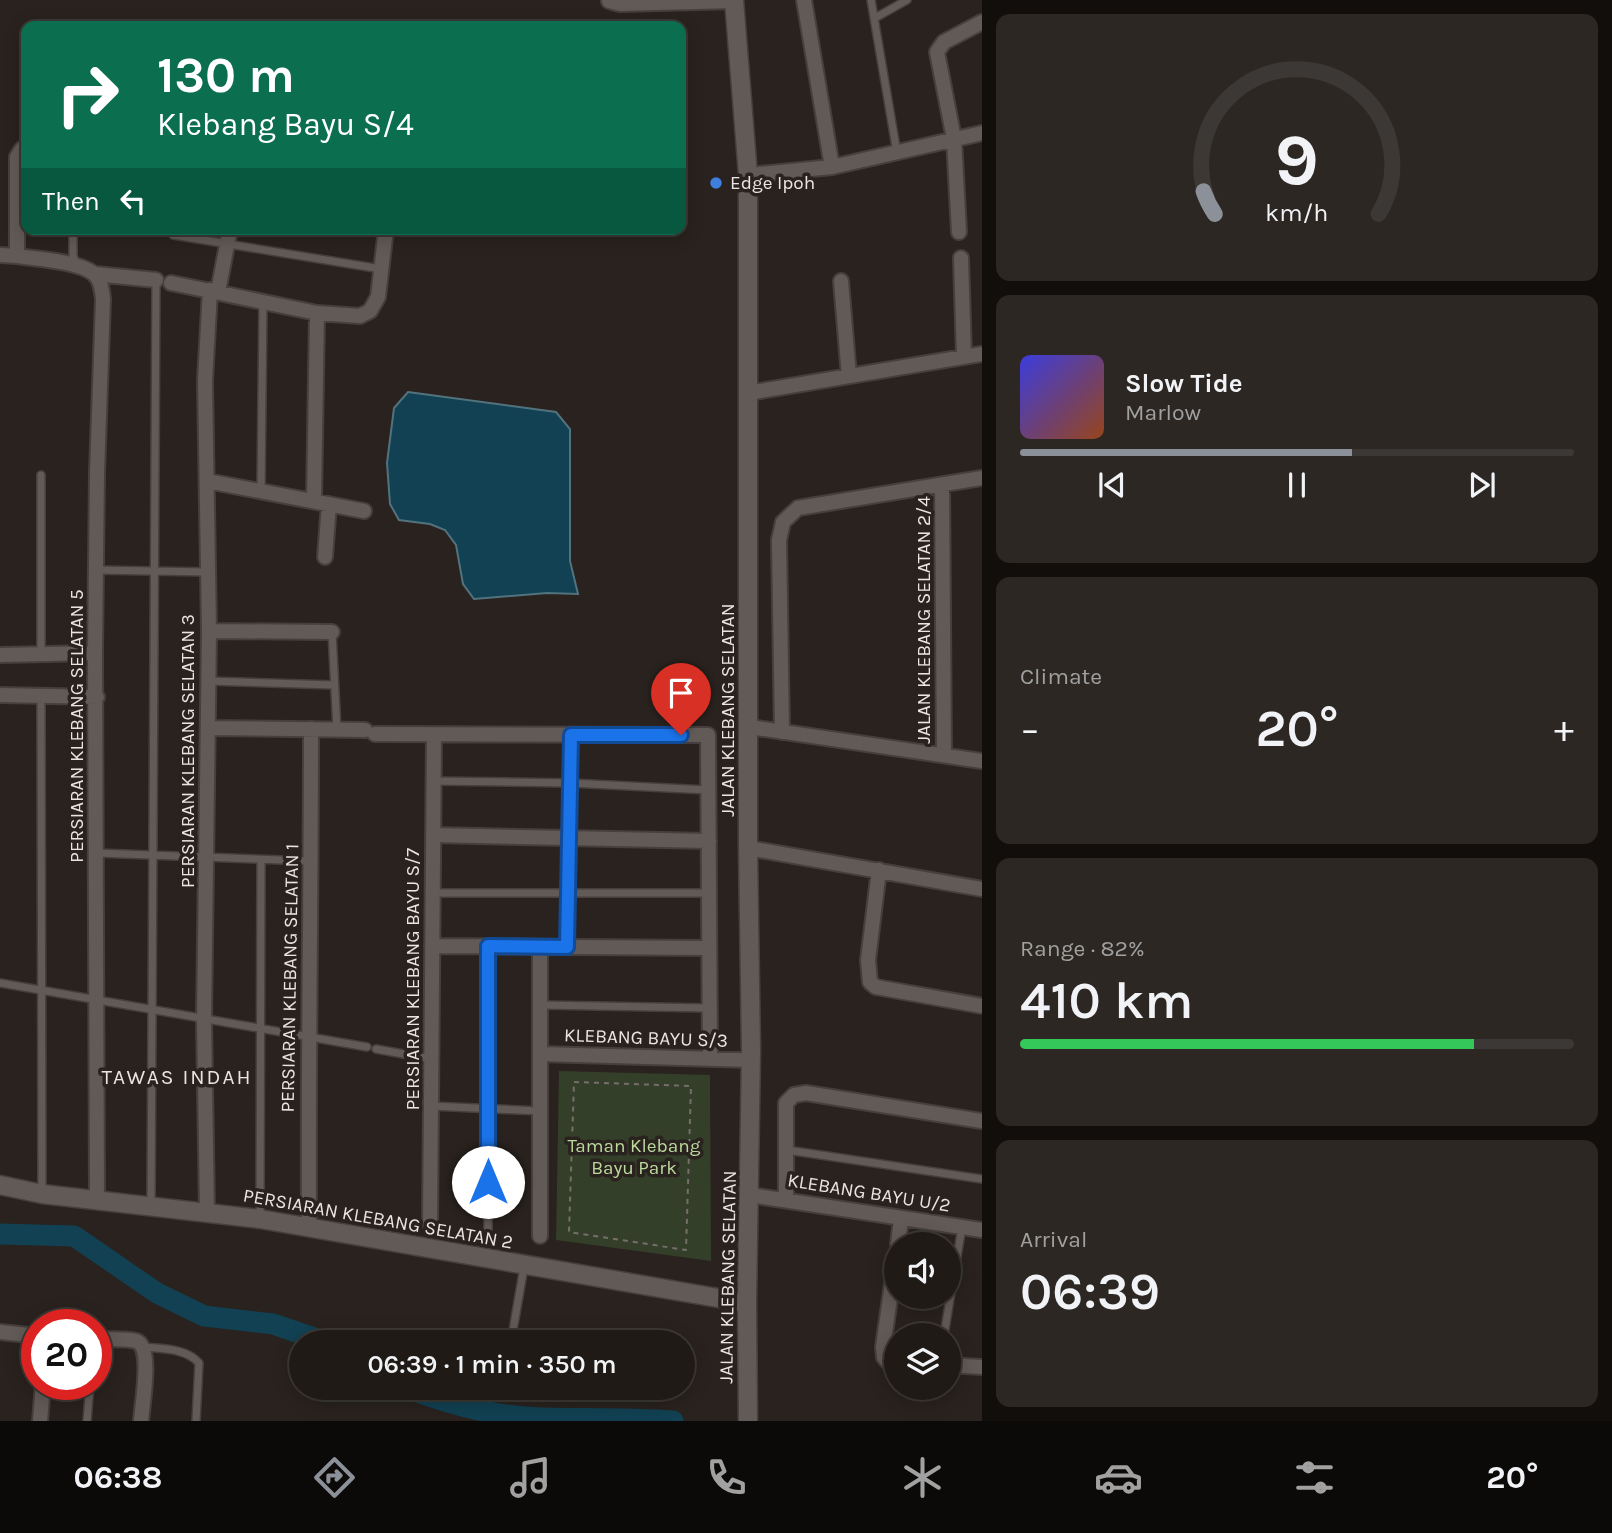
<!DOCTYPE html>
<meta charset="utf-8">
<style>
:root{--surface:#1f1a16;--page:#2c2723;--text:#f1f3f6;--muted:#a1a1a1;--line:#3c3835;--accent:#8c9099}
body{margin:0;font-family:Karla,sans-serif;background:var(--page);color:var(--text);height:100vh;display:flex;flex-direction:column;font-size:26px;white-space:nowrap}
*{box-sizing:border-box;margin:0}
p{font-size:23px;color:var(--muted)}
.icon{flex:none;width:38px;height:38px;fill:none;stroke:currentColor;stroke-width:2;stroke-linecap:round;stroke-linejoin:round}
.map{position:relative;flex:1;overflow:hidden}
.side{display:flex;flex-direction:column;gap:14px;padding:14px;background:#110e0c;width:630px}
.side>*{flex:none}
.guide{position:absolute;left:21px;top:21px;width:665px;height:214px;border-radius:14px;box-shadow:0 4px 18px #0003,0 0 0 2px var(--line);background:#0b6e4f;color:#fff;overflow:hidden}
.buttons{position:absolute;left:884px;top:1232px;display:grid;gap:14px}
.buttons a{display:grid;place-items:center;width:77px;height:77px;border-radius:50%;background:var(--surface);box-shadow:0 4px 18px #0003,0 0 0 2px var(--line);font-size:35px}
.speed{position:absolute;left:21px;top:1309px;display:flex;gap:14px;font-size:35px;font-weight:700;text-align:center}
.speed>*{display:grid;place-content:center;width:91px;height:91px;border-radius:50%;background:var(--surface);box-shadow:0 4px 18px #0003,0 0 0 2px var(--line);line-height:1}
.speed .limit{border:10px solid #d22;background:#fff;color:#111}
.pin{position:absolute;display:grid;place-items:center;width:60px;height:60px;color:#fff;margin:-72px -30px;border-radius:50% 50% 50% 0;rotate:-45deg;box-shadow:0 0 7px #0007}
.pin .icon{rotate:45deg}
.me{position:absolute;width:77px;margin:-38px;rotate:0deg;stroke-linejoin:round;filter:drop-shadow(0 0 5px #0008)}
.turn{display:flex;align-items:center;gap:24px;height:147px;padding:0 21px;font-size:32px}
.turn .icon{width:91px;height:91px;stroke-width:2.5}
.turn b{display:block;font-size:49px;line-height:60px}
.then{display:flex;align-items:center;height:66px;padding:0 21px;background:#0003;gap:14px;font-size:26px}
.big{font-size:52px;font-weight:600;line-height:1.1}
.side .tile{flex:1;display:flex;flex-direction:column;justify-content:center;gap:10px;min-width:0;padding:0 24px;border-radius:14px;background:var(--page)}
.side .dial{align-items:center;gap:0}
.dial svg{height:182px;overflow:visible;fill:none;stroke:var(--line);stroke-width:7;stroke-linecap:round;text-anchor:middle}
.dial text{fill:var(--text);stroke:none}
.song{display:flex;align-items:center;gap:21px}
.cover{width:84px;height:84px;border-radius:10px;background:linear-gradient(135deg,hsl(240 70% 55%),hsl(20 70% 35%))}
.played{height:7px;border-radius:4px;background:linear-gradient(90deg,var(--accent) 60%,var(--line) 60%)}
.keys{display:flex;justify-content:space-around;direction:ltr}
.heat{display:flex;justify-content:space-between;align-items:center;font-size:38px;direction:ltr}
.charge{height:10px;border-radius:5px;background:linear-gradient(90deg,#34c759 82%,var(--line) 0)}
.trip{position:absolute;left:289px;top:1330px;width:406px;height:70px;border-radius:35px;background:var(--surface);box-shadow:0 4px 18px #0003,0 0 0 2px var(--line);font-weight:600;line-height:70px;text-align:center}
.tabs{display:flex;height:112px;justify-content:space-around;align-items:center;background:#0c0a09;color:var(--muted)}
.tabs .icon{width:49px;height:49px}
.tabs .current{color:var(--accent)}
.tabs b{font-size:32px;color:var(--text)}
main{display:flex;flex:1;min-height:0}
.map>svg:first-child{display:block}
.green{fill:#343f29}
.water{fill:#114152;stroke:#52727e;stroke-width:2}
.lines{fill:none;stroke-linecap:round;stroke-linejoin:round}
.river{stroke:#114152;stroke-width:21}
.service-casing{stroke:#463f3d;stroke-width:10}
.minor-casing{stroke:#463f3d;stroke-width:18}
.tertiary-casing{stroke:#463f3d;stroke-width:21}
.path{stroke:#756e6b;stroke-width:2;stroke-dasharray:5 5;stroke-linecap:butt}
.service{stroke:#625a56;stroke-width:7}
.minor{stroke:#625a56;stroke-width:14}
.tertiary{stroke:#625a56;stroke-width:18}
.route-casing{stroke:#114b97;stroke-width:18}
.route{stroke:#1a73e8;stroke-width:12}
.shop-dot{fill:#3f7fe0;stroke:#29221e;stroke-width:2.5}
.labels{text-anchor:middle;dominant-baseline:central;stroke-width:7;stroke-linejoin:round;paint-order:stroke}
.poi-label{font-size:19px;fill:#eae5e3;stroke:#29221e;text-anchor:start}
.street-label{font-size:19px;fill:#eae5e3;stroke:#29221e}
.park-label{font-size:19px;fill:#bbd99c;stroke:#29221e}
.neighbourhood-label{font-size:21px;letter-spacing:2px;fill:#eae5e3;stroke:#29221e}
</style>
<main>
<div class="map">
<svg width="982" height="1421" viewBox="0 0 982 1421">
<rect width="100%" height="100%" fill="#29221e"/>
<path class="green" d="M 559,1071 L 710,1075 L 711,1261 L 556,1240 Z"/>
<path class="water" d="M 408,392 L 556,412 L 570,429 L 570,561 L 578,594 L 547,593 L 474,599 L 463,584 L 456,545 L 445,530 L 430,524 L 399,520 L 390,504 L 387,463 L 394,408 Z"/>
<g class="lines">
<path class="river" d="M 0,1234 L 74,1236 L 157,1293 L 204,1316 L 273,1324 L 326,1342
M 407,1388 C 448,1404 498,1417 543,1418 C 586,1419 629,1418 673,1421"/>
<defs>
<path id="service" d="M 871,0 L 897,153
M 875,18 L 907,0
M 73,229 L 73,255 L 76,265
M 173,235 L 381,269
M 41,475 L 41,653
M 261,491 L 263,302
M 96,570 L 208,572
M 332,632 L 337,730
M 208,681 L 334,685
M 41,697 L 42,1193
M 433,781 L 570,783 L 708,790
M 97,853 L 310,861
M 433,893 L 709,893
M 567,947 L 571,735
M 0,983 L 367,1047
M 542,1005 L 709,1008
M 376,1049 L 431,1059
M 431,1106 L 540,1111
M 787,1150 L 982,1179
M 151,1205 L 156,280
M 260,1218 L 261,860
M 488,1232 L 488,947
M 944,1335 L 962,1227
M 511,1342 L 524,1267
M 144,1347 C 162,1349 186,1348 199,1363 L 196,1421
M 576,1388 L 595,1390
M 87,1421 L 90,1384"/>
<path id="minor" d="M 804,0 L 832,167
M 609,1 L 620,4 L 734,1
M 26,148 L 22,149 L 17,157 L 17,256 C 38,259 76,261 93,273 C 101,279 102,290 103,299 L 97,473 L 95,653 L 97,1200
M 748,175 L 832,167 L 982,133
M 959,232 L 954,139 L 937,52 L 944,42 L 982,22
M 0,255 L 17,256
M 961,258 L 964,357
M 95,274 L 156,280
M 841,281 L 849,376
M 171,283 L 317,313 L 360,316 L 370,311 L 378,297 L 386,229
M 218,292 L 230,229
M 748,393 L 982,354
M 207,481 L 364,511
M 942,485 L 944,755
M 314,501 L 317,313
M 325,557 L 329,504
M 209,631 L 332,632
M 0,655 L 95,653
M 0,695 L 97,697
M 750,727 L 982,761
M 208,728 L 365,730
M 782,732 L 779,540 L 783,522 L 798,508 L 982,478
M 375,734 L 708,735 L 710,1059
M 433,835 L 709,841
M 748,848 L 982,889
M 879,870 L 868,960 L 870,982 L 876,987 L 982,1006
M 432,946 L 709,948
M 540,947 L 540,1236
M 541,1054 L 751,1060
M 750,1195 L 982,1230
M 786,1200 L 786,1103 L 794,1095 L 806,1093 L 982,1121
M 207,1212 L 204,1019 L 209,631 L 205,380 L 210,290
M 430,1224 L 434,735
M 309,1228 C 308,1062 311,896 311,729
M 898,1244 L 901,1219
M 896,1256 L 883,1347 L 884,1357 L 887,1361 L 896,1362
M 0,1332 L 37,1336
M 96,1339 C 108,1340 124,1338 136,1341 C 153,1346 142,1405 141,1421
M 948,1365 L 982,1367
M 40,1421 L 43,1384"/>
<path id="tertiary" d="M 734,0 L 748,175 L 748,848 L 751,1051 L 747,1303 L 748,1421
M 0,1185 L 42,1194 L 260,1219 L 747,1303"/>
</defs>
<use href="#service" class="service-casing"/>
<use href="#minor" class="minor-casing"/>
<use href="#tertiary" class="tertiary-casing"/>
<path class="path" d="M 574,1082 L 691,1086 L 686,1250 L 569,1232 Z"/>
<use href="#service" class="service"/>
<use href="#minor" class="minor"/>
<use href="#tertiary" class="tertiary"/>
</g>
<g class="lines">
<defs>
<path id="route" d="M 488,1182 L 488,946 L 567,947 L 571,735 L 681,735"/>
</defs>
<use href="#route" class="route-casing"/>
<use href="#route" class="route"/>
</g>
<circle class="shop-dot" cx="716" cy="183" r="7"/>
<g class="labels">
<g class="poi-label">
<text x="730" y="183">Edge Ipoh</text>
</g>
<g class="street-label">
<text transform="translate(924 620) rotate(-90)">JALAN KLEBANG SELATAN 2/4</text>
<text transform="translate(728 710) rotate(-90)">JALAN KLEBANG SELATAN</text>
<text transform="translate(77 726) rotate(-90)">PERSIARAN KLEBANG SELATAN 5</text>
<text transform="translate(188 751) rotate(-90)">PERSIARAN KLEBANG SELATAN 3</text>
<text transform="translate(290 978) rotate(-89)">PERSIARAN KLEBANG SELATAN 1</text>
<text transform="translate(413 979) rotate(-90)">PERSIARAN KLEBANG BAYU S/7</text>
<text transform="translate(646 1038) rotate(2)">KLEBANG BAYU S/3</text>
<text transform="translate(869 1193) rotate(9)">KLEBANG BAYU U/2</text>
<text transform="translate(378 1219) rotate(10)">PERSIARAN KLEBANG SELATAN 2</text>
<text transform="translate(728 1277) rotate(-89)">JALAN KLEBANG SELATAN</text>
</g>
<g class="park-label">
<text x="634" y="1146">Taman Klebang<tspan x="634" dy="22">Bayu Park</tspan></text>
</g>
<g class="neighbourhood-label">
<text x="177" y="1077">TAWAS INDAH</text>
</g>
</g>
</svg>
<div class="buttons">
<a><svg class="icon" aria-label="sound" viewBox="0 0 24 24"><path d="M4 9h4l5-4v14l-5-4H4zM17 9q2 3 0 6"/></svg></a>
<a><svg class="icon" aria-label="layers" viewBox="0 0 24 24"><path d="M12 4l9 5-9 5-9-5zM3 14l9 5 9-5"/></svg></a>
</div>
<div class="speed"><div class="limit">20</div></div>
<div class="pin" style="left:681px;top:735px;background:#d93025"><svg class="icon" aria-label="arrive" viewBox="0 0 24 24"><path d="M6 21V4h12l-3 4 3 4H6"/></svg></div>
<svg class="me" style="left:488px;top:1182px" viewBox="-20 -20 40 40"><circle r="19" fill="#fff"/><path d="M0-13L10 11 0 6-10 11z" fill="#1a73e8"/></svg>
<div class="trip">06:39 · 1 min · 350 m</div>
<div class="guide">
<div class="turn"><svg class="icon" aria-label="right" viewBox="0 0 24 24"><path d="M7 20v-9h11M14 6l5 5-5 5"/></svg><div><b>130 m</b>Klebang Bayu S/4</div></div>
<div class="then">Then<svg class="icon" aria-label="left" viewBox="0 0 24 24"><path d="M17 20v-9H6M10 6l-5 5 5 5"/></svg></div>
</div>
</div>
<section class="side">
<div class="tile dial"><svg viewBox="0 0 100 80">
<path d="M14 69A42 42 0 1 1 86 69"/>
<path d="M14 69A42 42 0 0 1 9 59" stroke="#8c9099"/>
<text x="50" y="56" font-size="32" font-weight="700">9</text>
<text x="50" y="72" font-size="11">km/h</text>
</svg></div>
<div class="tile">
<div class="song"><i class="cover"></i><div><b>Slow Tide</b><p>Marlow</p></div></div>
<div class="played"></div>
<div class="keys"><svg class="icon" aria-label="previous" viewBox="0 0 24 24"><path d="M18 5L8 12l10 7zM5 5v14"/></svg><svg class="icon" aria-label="pause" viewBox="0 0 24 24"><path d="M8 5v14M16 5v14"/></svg><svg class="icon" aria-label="next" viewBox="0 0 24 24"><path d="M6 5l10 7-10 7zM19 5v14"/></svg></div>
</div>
<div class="tile"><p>Climate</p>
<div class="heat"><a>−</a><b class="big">20°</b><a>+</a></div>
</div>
<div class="tile"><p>Range · 82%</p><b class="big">410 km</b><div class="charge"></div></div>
<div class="tile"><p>Arrival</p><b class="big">06:39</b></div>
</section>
</main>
<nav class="tabs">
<b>06:38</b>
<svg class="icon current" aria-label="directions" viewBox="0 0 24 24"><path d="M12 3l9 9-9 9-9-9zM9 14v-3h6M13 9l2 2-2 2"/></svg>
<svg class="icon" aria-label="music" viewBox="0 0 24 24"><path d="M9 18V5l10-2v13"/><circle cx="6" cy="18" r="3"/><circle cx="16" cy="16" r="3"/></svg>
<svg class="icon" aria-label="phone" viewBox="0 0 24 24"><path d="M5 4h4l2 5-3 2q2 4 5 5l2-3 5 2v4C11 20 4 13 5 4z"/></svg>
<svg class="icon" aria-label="climate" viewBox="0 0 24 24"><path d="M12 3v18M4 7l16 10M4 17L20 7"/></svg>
<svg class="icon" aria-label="car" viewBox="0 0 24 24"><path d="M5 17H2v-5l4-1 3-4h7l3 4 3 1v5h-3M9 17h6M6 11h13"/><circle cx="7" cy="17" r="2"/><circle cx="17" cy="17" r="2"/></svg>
<svg class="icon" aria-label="filters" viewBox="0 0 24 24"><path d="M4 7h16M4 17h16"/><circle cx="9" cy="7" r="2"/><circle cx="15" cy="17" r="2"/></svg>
<b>20°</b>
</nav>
